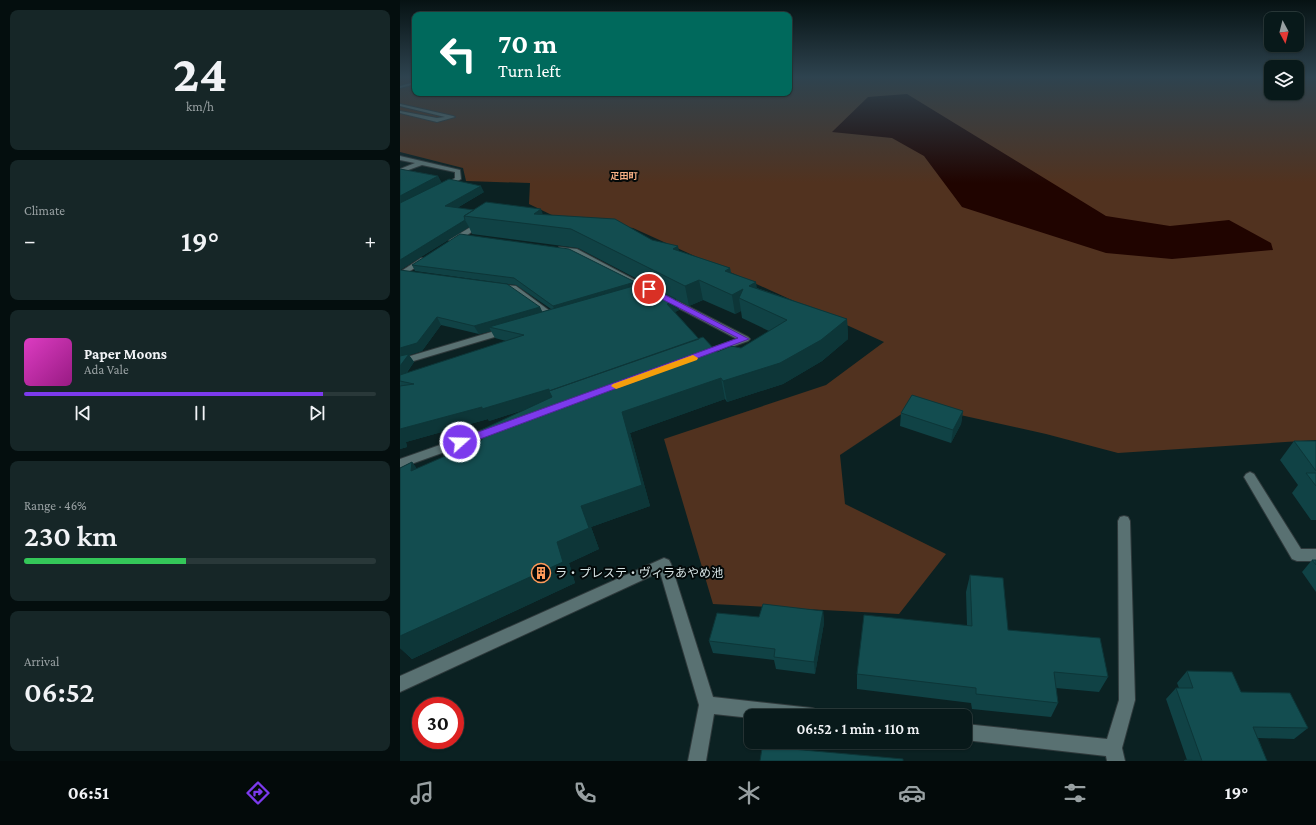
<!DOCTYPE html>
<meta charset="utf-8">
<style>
:root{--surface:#08191a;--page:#162627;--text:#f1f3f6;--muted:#98a0a2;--line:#293839;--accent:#7c3aed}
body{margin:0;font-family:"Crimson Pro","Noto Sans JP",serif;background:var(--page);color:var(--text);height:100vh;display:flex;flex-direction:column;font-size:15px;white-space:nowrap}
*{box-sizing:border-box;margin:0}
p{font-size:13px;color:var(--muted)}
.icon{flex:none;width:22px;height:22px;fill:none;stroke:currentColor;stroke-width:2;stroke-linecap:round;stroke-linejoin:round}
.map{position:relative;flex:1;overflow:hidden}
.sheet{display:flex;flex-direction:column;gap:10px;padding:10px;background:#040e0e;width:400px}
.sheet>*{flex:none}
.banner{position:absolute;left:12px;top:12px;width:380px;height:84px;border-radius:8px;box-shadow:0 1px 3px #0004,0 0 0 1px var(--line);background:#00695c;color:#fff;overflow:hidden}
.needle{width:26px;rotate:173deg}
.buttons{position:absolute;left:864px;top:12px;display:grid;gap:8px}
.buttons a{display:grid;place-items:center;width:40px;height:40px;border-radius:8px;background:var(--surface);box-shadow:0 1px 3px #0004,0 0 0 1px var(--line);font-size:20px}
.speed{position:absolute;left:12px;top:697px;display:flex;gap:8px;font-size:20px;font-weight:700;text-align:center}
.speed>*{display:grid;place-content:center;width:52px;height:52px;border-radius:50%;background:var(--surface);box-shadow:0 1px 3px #0004,0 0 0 1px var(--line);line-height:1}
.speed .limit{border:6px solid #d22;background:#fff;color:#111}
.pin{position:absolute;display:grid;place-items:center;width:34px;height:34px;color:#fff;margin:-17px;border:2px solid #fff;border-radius:50%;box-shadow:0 1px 4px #0007}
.me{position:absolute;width:44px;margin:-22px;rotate:70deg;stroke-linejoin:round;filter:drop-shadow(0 0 3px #0008)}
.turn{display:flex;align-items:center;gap:14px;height:84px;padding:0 20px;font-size:18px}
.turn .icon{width:52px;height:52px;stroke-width:2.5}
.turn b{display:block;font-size:28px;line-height:34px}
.big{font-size:30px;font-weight:600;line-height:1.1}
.sheet .widget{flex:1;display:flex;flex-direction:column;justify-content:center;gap:6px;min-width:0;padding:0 14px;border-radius:8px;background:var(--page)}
.sheet .dial{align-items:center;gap:0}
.dial b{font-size:52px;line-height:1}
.song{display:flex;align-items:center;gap:12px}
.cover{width:48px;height:48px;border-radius:6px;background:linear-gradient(135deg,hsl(310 70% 55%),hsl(310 70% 35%))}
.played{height:4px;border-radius:2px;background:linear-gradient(90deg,var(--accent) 85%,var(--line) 85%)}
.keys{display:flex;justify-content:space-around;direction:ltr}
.heat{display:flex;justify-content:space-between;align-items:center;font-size:22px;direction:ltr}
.charge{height:6px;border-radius:3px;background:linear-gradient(90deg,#34c759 46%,var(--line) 0)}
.trip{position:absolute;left:344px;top:709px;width:228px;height:40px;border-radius:8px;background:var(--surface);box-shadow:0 1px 3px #0004,0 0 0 1px var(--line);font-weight:600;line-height:40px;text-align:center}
.tabs{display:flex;height:64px;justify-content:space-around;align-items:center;background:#030a0a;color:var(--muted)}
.tabs .icon{width:28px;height:28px}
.tabs .selected{color:var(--accent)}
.tabs b{font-size:18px;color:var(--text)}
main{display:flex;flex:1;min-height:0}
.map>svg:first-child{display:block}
.green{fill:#51321f}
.water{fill:#200400}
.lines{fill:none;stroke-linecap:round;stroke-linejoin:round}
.lane-casing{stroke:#2f3a3c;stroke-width:2}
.street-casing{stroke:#2f3a3c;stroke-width:2}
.lane{fill:#597172;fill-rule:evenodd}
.street{fill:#597172;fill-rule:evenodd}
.wall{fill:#104245;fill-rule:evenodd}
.shaded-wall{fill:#0d3638}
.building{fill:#134d50;stroke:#0d3638}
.route{fill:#7c3aed;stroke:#51269a}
.slow{fill:#f59e0b}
.labels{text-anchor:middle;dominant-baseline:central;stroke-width:4;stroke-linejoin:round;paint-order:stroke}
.far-neighbourhood-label{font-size:9px;font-weight:bold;fill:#f5af85;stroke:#030909}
.near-poi-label{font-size:12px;fill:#d7e4e5;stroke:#030909;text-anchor:start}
</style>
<main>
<section class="sheet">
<div class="widget dial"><b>24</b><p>km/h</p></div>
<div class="widget"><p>Climate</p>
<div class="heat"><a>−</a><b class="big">19°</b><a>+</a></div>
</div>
<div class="widget">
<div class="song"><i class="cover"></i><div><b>Paper Moons</b><p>Ada Vale</p></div></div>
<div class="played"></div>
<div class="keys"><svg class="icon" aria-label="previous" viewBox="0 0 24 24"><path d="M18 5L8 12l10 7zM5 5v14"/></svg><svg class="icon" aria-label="pause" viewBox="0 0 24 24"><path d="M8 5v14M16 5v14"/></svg><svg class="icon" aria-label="next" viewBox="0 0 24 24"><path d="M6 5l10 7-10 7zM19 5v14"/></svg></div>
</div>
<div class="widget"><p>Range · 46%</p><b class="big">230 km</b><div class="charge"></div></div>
<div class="widget"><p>Arrival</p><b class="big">06:52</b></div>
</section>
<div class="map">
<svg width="916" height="761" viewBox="0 0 916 761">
<rect width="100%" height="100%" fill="#0b2122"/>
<path class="green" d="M 0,77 L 15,77 L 15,93 L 389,93 L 389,77 L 871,77 L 871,93 L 897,93 L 897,77 L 916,77 L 916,440 L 718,453 L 646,434 L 515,405 L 440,455 L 445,504 L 546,554 L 499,614 L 313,604 L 264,439 L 426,385 L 484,342 L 233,228 L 158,218 L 129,204 L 130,183 L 66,181 L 63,168 L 0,152 Z"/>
<path class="water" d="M 507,94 L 706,216 L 770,226 L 829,220 L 871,243 L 873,250 L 772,259 L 706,253 L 562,207 L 524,156 L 492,138 L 432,132 L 468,97 Z"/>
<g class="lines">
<defs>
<path id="lane" d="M 15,82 L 15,84 L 0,88 L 0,86 Z
M 0,104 L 53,116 L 55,117 L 37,122 L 0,113 L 0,111 L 37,118 L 45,117 L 0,106 Z"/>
<path id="street" d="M 0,156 L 60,170 L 61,179 L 45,188 L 42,186 L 55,178 L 55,172 L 22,165 L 0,173 L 0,169 L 15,163 L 0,160 Z
M 79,222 L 84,223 L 55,244 L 49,244 L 49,240 Z
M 159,247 L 177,249 L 254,290 L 250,292 L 247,292 L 172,253 L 159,251 Z
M 21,258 L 27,258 L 28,260 L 0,277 L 0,272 Z
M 96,284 L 116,286 L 158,317 L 157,319 L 151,319 L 111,290 L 96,288 Z
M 266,295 L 348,337 L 350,339 L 348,341 L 306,356 L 300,356 L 298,354 L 300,352 L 337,339 L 263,300 L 263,296 Z
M 105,328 L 108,329 L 110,331 L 108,333 L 0,365 L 0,359 Z
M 94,426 L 98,427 L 99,430 L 98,433 L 0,468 L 0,459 Z
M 850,472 L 854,474 L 901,549 L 916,549 L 916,561 L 897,561 L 892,559 L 844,477 L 846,474 Z
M 724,516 L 728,517 L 730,521 L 735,700 L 722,748 L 725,761 L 707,761 L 706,756 L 565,740 L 565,724 L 707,739 L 719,700 L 718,521 L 720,517 Z
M 264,558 L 269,560 L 271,564 L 313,697 L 412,708 L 418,710 L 420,716 L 351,716 L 351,718 L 314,714 L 306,761 L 288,761 L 299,705 L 260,572 L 0,692 L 0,676 Z"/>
</defs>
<use href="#lane" class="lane-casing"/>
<use href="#street" class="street-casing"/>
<use href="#lane" class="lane"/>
<use href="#street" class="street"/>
</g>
<path class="wall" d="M 0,169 L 38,176 L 41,183 L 84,192 L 57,208 L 74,210 L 143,215 L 252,240 L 279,251 L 330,268 L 331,273 L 357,288 L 447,319 L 448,339 L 422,361 L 383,384 L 327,402 L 325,399 L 230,433 L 250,506 L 191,527 L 199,549 L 169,563 L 175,583 L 12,659 L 0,648 L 0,468 L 12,462 L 17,469 L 82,440 L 127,409 L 89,421 L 88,419 L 6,442 L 7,447 L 0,449 ZM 69,227 L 72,234 L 178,248 L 289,306 L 303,300 L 335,314 L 341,311 L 342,318 L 369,331 L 341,348 L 317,352 L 299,339 L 275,312 L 279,310 L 236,285 L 235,282 L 12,265 L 15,271 L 116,285 L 151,309 L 142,312 L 140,307 L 0,270 ZM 41,325 L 79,334 L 91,331 L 95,338 L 106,341 L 6,374 L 14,362 L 9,355 L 22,351 Z
M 563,411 L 561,424 L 551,443 L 500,426 L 501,413 Z
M 894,441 L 916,441 L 916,520 L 911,520 L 892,493 L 898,485 L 880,460 Z
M 912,560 L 916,560 L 916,592 L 902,572 Z
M 570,575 L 608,630 L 708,677 L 699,692 L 656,688 L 658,703 L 651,717 L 572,709 L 571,703 L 457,689 L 457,674 L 567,625 L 566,592 Z
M 423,611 L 424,623 L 415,674 L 376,669 L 374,660 L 313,653 L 309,641 L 359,617 Z
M 787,671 L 841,692 L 908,728 L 894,739 L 858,738 L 867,761 L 784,761 L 785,760 L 787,760 L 766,699 L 776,688 L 779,688 L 777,683 Z"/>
<path class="shaded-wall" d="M 38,176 L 42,183 L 0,204 L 0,196 Z
M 81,186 L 84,192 L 48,213 L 45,206 Z
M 141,209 L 147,226 L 134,214 Z
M 65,220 L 69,227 L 0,270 L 0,260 Z
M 278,246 L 282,265 L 273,249 Z
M 330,268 L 333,287 L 325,271 Z
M 299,280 L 303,300 L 289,306 L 285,286 Z
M 235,282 L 237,289 L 155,312 L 153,306 Z
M 356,282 L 359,301 L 349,286 Z
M 343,289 L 339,298 L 341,311 L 335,314 L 332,295 Z
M 276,299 L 279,310 L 270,315 L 267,304 Z
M 140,307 L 144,315 L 89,327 L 91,331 L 79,334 L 74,326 Z
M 37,317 L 41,325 L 22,351 L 9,355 L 14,362 L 0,381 L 0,348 Z
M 447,319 L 448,339 L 422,361 L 383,384 L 327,402 L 323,381 Z
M 321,378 L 325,399 L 230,433 L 250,506 L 191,527 L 199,549 L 169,563 L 175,583 L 12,659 L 0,648 L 0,636 L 157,542 L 181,506 L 222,412 Z
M 149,389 L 154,400 L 89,421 L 88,419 L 6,442 L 7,447 L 0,449 L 0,429 Z
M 563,411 L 561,424 L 551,443 L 553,430 Z
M 12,462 L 28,484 L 11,471 Z
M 423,611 L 424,623 L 415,674 L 414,662 Z
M 393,742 L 396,758 L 392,749 Z"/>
<path class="building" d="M 0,169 L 38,176 L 0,196 Z
M 49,179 L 81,186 L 45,206 L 74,210 L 64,216 L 65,220 L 0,260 L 0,203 Z
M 86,202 L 141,209 L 134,214 L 215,219 L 252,240 L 278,246 L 273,249 L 330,268 L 325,271 L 356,282 L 349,286 L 447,319 L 421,340 L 380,363 L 323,381 L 321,378 L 222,412 L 242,485 L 181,506 L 189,528 L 157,542 L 163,562 L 0,636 L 0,468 L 12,462 L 11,471 L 82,440 L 81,430 L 152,397 L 149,391 L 303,337 L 317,352 L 331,346 L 341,348 L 387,320 L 339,298 L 343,289 L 332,295 L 299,280 L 285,286 L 171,229 L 64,216 Z
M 60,234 L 169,249 L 235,282 L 153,306 L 114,278 L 12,265 Z
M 0,270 L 107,284 L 140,307 L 74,326 L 37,317 L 17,343 L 0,348 Z
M 244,283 L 276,299 L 267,304 L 299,339 L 149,391 L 149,389 L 82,409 L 82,407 L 0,429 L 0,386 L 14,384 L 0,381 L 0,375 L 124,335 L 89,327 Z
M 9,354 L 0,366 L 0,356 Z
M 512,395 L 563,411 L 553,430 L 501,413 Z
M 894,441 L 916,441 L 916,471 Z
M 906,473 L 916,473 L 916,486 Z
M 912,560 L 916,560 L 916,565 Z
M 570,575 L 603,578 L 608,630 L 700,638 L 708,677 L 654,672 L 658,703 L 576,694 L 576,688 L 457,674 L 464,615 L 572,626 Z
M 363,604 L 423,611 L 414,662 L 374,657 L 375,649 L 309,641 L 317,613 L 359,617 Z
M 787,671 L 832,672 L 841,692 L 890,693 L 908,728 L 853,727 L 867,761 L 802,761 L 776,688 L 793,688 Z
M 363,742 L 393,742 L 392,749 L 503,759 L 503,761 L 360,761 Z
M 785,760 L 802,761 L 785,761 Z"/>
<linearGradient id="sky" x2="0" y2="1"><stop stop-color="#061213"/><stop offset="0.42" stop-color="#2e434f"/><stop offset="1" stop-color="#2e434f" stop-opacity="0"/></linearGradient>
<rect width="916" height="183" fill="url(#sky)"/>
<path class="route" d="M 246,288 L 252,288 L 349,339 L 64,445 L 56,445 L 55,442 L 56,440 L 338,338 L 246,291 Z"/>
<path class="slow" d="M 293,355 L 298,358 L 297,360 L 219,388 L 216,389 L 211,386 L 213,384 Z"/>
<defs>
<symbol id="building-ring" viewBox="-11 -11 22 22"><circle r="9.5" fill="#030909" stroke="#ff9b5a" stroke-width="1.5"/><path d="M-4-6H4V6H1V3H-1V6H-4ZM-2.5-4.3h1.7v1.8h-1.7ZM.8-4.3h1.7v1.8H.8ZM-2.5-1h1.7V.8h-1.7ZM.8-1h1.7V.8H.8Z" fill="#ff9b5a"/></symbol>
</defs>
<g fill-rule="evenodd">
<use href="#building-ring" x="130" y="562" width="22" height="22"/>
</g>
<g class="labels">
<g class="far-neighbourhood-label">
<text x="224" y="176">疋田町</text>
</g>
<g class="near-poi-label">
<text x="155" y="573">ラ・プレステ・ヴィラあやめ池</text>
</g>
</g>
</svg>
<div class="buttons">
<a><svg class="needle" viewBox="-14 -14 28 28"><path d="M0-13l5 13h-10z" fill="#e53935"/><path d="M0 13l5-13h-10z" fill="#98a0a2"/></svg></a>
<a><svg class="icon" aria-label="layers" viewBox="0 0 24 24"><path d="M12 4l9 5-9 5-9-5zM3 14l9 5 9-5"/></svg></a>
</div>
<div class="speed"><div class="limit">30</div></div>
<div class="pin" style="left:249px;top:289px;background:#d93025"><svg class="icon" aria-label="arrive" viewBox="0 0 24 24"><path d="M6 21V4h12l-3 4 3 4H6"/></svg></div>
<svg class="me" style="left:60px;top:442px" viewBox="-20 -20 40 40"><circle r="17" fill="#7c3aed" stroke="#fff" stroke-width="3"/><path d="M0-11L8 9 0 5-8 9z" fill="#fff"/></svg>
<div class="trip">06:52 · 1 min · 110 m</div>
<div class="banner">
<div class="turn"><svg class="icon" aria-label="left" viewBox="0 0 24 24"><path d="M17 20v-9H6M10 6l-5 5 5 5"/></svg><div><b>70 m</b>Turn left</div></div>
</div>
</div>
</main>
<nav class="tabs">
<b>06:51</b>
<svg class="icon selected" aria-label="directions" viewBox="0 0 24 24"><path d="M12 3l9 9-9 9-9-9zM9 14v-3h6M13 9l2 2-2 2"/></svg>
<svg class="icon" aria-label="music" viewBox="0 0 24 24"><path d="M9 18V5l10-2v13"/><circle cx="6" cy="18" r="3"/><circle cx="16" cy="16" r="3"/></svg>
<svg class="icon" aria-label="phone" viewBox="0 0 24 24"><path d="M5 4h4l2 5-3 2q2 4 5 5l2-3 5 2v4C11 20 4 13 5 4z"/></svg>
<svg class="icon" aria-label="climate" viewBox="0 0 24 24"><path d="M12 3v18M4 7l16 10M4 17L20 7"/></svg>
<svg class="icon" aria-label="car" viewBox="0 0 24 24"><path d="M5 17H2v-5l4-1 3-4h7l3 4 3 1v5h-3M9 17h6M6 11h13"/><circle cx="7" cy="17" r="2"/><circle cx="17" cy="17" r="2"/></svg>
<svg class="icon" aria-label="filters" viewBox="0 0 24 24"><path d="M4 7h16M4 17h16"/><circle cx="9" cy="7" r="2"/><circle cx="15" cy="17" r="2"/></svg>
<b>19°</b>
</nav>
